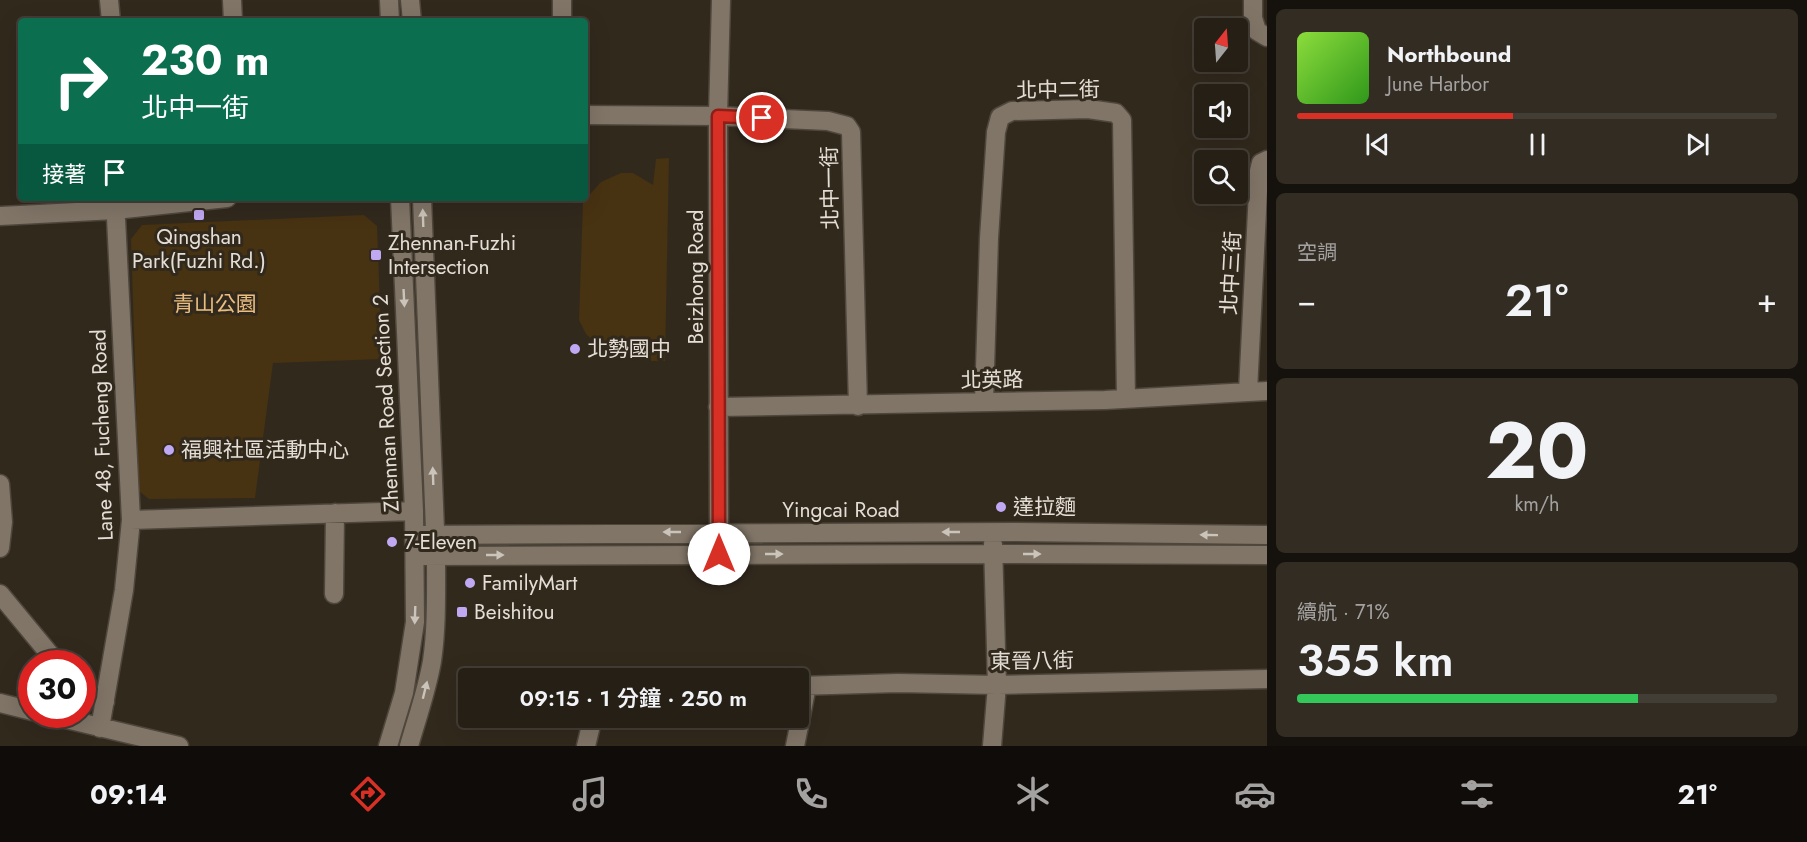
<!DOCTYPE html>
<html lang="zh-TW">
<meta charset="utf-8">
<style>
:root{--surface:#261f16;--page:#322c23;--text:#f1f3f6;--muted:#a4a2a1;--line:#423d35;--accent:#d93025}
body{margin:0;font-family:Jost,"Noto Sans TC",sans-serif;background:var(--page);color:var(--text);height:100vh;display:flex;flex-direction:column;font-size:22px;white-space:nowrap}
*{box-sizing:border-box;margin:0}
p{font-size:20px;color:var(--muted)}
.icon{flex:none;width:33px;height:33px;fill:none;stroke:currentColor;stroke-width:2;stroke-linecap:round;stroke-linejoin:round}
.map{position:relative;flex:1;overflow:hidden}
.panel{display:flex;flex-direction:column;gap:9px;padding:9px;background:#15110c;width:540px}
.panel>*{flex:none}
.top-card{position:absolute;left:18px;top:18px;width:570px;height:183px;border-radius:6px;box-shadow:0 6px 24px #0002,0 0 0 2px var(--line);background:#0b6e4f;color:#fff;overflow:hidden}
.needle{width:39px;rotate:17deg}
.tools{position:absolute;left:1194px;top:18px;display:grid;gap:12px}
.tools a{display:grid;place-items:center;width:54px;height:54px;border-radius:6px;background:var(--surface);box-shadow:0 6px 24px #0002,0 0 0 2px var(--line);font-size:30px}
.speed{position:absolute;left:18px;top:650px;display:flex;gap:12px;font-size:30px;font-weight:700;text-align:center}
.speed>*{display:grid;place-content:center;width:78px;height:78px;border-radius:50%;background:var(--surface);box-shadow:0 6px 24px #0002,0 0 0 2px var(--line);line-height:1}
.speed .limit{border:9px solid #d22;background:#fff;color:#111}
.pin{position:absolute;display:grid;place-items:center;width:51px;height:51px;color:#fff;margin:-26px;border:3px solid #fff;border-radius:50%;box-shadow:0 2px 6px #0007}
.me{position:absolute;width:66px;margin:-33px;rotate:0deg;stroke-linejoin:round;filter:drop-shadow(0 0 4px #0008)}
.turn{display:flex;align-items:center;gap:21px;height:126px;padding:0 24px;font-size:27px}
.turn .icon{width:78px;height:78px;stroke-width:2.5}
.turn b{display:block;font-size:42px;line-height:51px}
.then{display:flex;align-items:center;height:57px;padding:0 24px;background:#0003;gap:12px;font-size:22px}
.big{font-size:45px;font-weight:600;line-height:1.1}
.panel .card{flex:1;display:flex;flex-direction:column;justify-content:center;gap:9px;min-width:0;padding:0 21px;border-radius:9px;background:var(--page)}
.panel .dial{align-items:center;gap:0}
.dial b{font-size:78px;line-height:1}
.song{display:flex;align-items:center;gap:18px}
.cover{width:72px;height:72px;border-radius:9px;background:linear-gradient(135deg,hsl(90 70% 55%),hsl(110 70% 35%))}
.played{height:6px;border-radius:3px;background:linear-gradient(90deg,var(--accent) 45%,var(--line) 45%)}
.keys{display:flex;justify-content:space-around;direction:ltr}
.heat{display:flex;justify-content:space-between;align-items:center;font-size:33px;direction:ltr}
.charge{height:9px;border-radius:4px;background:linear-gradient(90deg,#34c759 71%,var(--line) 0)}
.trip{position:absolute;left:458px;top:668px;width:351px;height:60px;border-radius:6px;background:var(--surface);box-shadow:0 6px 24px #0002,0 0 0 2px var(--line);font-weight:600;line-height:60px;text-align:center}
.tabs{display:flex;height:96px;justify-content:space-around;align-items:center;background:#0f0c09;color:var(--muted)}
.tabs .icon{width:42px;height:42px}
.tabs .active{color:var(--accent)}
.tabs b{font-size:27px;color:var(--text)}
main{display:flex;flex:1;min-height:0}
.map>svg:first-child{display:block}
.green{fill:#473212}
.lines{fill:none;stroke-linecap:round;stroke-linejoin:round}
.minor-casing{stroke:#4f473c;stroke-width:21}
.minor{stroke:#807567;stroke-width:18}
.oneway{fill:#cbc4ba}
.route-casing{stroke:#8d1f18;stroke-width:15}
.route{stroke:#d93025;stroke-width:10}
.poi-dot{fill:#c0a8f3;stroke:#32291d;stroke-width:2}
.labels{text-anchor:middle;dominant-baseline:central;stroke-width:6;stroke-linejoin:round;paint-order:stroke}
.street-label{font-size:21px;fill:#e4ded6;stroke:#32291d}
.poi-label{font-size:21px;fill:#e4ded6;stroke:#32291d;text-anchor:start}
.park-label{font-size:21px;fill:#eabe80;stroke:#32291d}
</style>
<main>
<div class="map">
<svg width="1267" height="746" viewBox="0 0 1267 746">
<rect width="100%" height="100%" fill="#32291d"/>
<path class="green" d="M 669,158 L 665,361 L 651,361 L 651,338 L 628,350 L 618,351 L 596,343 L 586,334 L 579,320 L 583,202 L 601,182 L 621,173 L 633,173 L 653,185 L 656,159 Z
M 364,215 L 377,226 L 382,359 L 273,363 L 255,498 L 149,499 L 139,491 L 131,239 L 142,225 Z"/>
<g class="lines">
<defs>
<path id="minor" d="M 109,0 L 111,21
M 232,0 L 233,21
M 389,0 L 390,21
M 410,0 L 412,21
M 1253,0 L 1253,18 L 1257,31 L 1267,37
M 562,21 L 562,0
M 585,115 L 718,116 L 828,121 L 847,126 L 851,132 L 858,406
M 0,216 L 115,210 L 227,198
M 1248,391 L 1259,171 L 1261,163 L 1267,160
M 984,402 L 989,238 L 996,132 L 1000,117 L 1012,111 L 1088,109 L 1116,113 L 1122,120 L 1126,399
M 718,407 L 1105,400 L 1267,391
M 0,484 L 3,522 L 0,548
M 131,520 L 414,511
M 414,535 L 1012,532 L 1267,535
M 719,544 L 718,116 L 721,0
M 415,556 L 994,554 L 1267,555
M 0,594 L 57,663
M 334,594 L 335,513
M 798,686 L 898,683 L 997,685 L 1267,679
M 82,687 L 105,702
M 0,703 L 32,711
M 45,714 L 179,746
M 100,728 L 124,590 L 131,520 L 115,198
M 388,746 L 404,693 L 415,622 L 414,511 L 400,198
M 409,746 C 417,718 427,690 432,661 C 437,627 436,591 436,556 L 422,198
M 586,746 L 593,717
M 795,746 L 807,686
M 992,746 L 997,685 L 993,544"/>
</defs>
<use href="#minor" class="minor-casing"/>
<use href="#minor" class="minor"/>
</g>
<defs><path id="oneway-solid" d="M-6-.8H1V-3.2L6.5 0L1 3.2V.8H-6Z" transform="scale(1.5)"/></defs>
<g class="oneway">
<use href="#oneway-solid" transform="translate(423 218) rotate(-92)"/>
<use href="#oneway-solid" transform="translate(404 298) rotate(87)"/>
<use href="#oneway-solid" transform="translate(433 476) rotate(-92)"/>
<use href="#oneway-solid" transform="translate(672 532) rotate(180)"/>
<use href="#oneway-solid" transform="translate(951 532) rotate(-180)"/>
<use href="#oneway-solid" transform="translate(1209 535) rotate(-179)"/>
<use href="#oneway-solid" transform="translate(774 554)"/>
<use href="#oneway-solid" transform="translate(1032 554)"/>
<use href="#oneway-solid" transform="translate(495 555)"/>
<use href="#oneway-solid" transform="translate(415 615) rotate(92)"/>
<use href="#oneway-solid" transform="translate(425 690) rotate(-76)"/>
</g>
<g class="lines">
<defs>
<path id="route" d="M 719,554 L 718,116 L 762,118"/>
</defs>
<use href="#route" class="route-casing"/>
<use href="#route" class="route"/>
</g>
<g class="poi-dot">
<rect x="193" y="209" width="12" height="12" rx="3"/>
<rect x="370" y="249" width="12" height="12" rx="3"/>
<circle cx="575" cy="349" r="6"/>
<circle cx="169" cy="450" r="6"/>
<circle cx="1001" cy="507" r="6"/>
<circle cx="392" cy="542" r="6"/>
<circle cx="470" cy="583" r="6"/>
<rect x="456" y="606" width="12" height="12" rx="3"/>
</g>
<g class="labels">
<g class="street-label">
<text transform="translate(1058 90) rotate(-1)">北中二街</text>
<text transform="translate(830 188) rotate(-91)">北中一街</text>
<text transform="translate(1231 273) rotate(-87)">北中三街</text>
<text transform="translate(696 277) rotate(-90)">Beizhong Road</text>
<text transform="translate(992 380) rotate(-1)">北英路</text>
<text transform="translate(386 403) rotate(-93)">Zhennan Road Section 2</text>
<text transform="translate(102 435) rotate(-92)">Lane 48, Fucheng Road</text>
<text x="841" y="510">Yingcai Road</text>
<text transform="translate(1032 661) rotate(-1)">東晉八街</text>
</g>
<g class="poi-label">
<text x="199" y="237" text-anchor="middle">Qingshan<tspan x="199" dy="24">Park(Fuzhi Rd.)</tspan></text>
<text x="388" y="243">Zhennan-Fuzhi<tspan x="388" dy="24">Intersection</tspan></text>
<text x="587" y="349">北勢國中</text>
<text x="181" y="450">福興社區活動中心</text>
<text x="1013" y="507">達拉麵</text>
<text x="404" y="542">7-Eleven</text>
<text x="482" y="583">FamilyMart</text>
<text x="474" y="612">Beishitou</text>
</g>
<g class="park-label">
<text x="215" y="304">青山公園</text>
</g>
</g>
</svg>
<div class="tools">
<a><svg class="needle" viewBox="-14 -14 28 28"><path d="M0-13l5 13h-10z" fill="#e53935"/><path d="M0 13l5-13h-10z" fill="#a4a2a1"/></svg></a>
<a><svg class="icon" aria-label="sound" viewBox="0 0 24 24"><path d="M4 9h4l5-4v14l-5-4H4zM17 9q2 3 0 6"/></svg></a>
<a><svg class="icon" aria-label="search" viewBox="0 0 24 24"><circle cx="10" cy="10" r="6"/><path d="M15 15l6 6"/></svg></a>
</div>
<div class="speed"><div class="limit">30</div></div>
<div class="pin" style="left:762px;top:118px;background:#d93025"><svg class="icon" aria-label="arrive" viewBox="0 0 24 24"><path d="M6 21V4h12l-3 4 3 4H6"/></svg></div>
<svg class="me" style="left:719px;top:554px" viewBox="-20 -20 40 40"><circle r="19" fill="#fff"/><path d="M0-13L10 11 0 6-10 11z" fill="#d93025"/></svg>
<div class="trip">09:15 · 1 分鐘 · 250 m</div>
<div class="top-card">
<div class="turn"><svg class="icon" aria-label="right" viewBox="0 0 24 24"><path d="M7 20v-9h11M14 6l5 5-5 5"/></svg><div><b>230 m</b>北中一街</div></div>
<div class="then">接著<svg class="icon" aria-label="arrive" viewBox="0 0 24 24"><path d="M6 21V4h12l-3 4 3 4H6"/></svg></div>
</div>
</div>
<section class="panel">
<div class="card">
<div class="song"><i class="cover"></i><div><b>Northbound</b><p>June Harbor</p></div></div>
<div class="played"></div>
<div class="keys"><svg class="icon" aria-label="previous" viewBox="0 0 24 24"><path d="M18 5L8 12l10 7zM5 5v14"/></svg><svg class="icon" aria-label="pause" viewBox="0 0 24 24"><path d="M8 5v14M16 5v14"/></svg><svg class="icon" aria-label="next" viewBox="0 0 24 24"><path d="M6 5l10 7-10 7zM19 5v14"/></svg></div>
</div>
<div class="card"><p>空調</p>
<div class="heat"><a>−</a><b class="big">21°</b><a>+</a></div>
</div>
<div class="card dial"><b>20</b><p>km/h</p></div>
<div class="card"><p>續航 · 71%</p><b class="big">355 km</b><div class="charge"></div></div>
</section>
</main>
<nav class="tabs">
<b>09:14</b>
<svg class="icon active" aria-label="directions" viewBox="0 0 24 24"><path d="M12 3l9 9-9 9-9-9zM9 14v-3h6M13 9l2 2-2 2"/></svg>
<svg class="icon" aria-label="music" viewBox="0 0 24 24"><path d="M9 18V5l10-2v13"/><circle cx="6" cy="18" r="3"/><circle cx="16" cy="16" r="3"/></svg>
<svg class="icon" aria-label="phone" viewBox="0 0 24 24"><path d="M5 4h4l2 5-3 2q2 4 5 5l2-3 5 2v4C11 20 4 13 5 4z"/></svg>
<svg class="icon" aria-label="climate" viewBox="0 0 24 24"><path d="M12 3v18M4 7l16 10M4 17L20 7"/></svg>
<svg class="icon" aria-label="car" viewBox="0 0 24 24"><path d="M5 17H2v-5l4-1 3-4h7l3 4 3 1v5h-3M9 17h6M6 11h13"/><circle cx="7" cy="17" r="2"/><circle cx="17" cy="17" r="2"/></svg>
<svg class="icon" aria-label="filters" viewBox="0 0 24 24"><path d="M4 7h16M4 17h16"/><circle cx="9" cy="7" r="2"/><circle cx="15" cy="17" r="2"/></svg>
<b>21°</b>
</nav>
